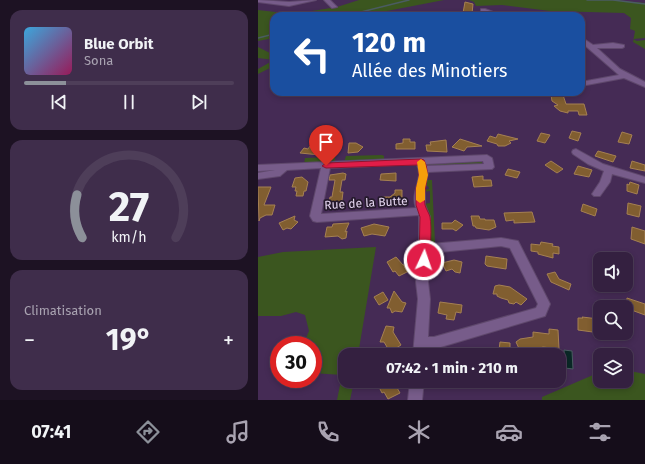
<!DOCTYPE html>
<html lang="fr">
<meta charset="utf-8">
<style>
:root{--surface:#342040;--page:#3f2d4b;--text:#f1f3f6;--muted:#a9a3b1;--line:#4e3e59;--accent:#8c9099}
body{margin:0;font-family:"Fira Sans",sans-serif;background:var(--page);color:var(--text);height:100vh;display:flex;flex-direction:column;font-size:15px;white-space:nowrap}
*{box-sizing:border-box;margin:0}
p{font-size:13px;color:var(--muted)}
.icon{flex:none;width:22px;height:22px;fill:none;stroke:currentColor;stroke-width:2;stroke-linecap:round;stroke-linejoin:round}
.map{position:relative;flex:1;overflow:hidden}
.drawer{display:flex;flex-direction:column;gap:10px;padding:10px;background:#1d1223;width:258px}
.drawer>*{flex:none}
.hud{position:absolute;left:12px;top:12px;width:315px;height:84px;border-radius:12px;box-shadow:0 2px 6px #0003,0 0 0 1px var(--line);background:#1a4fa0;color:#fff;overflow:hidden}
.tools{position:absolute;left:335px;top:252px;display:grid;gap:8px}
.tools a{display:grid;place-items:center;width:40px;height:40px;border-radius:8px;background:var(--surface);box-shadow:0 2px 6px #0003,0 0 0 1px var(--line);font-size:20px}
.speed{position:absolute;left:12px;top:336px;display:flex;gap:8px;font-size:20px;font-weight:700;text-align:center}
.speed>*{display:grid;place-content:center;width:52px;height:52px;border-radius:50%;background:var(--surface);box-shadow:0 2px 6px #0003,0 0 0 1px var(--line);line-height:1}
.speed .limit{border:6px solid #d22;background:#fff;color:#111}
.pin{position:absolute;display:grid;place-items:center;width:34px;height:34px;color:#fff;margin:-41px -17px;border-radius:50% 50% 50% 0;rotate:-45deg;box-shadow:0 0 4px #0007}
.pin .icon{rotate:45deg}
.me{position:absolute;width:44px;margin:-22px;rotate:3deg;stroke-linejoin:round;filter:drop-shadow(0 0 3px #0008)}
.turn{display:flex;align-items:center;gap:14px;height:84px;padding:0 16px;font-size:18px}
.turn .icon{width:52px;height:52px;stroke-width:2.5}
.turn b{display:block;font-size:28px;line-height:34px}
.big{font-size:30px;font-weight:700;line-height:1.1}
.drawer .card{flex:1;display:flex;flex-direction:column;justify-content:center;gap:6px;min-width:0;padding:0 14px;border-radius:12px;background:var(--page)}
.drawer .dial{align-items:center;gap:0}
.dial svg{height:104px;overflow:visible;fill:none;stroke:var(--line);stroke-width:7;stroke-linecap:round;text-anchor:middle}
.dial text{fill:var(--text);stroke:none}
.song{display:flex;align-items:center;gap:12px}
.cover{width:48px;height:48px;border-radius:6px;background:linear-gradient(135deg,hsl(200 70% 55%),hsl(330 70% 35%))}
.played{height:4px;border-radius:2px;background:linear-gradient(90deg,var(--accent) 20%,var(--line) 20%)}
.keys{display:flex;justify-content:space-around;direction:ltr}
.heat{display:flex;justify-content:space-between;align-items:center;font-size:22px;direction:ltr}
.trip{position:absolute;left:80px;top:348px;width:228px;height:40px;border-radius:12px;background:var(--surface);box-shadow:0 2px 6px #0003,0 0 0 1px var(--line);font-weight:700;line-height:40px;text-align:center}
.tab-bar{display:flex;height:64px;justify-content:space-around;align-items:center;background:#150d1a;color:var(--muted)}
.tab-bar .icon{width:28px;height:28px}
.tab-bar .on{color:var(--accent)}
.tab-bar b{font-size:18px;color:var(--text)}
main{display:flex;flex:1;min-height:0}
.map>svg:first-child{display:block}
.green{fill:#3b561f}
.water{fill:#0a2826;stroke:#4b5c62}
.lines{fill:none;stroke-linecap:round;stroke-linejoin:round}
.stream{stroke:#4b5c62;stroke-width:1.5}
.building{fill:#815e30;stroke:#a58052}
.minor-casing{stroke:#5f486c;stroke-width:2}
.minor{fill:#775c8a;fill-rule:evenodd}
.route{fill:#e11d48;stroke:#92132f}
.slow{fill:#f59e0b}
.labels{text-anchor:middle;dominant-baseline:central;stroke-width:3.5;stroke-linejoin:round;paint-order:stroke}
.street-label{font-size:12px;fill:#e4d5ef;stroke:#251a2c}
</style>
<main>
<section class="drawer">
<div class="card">
<div class="song"><i class="cover"></i><div><b>Blue Orbit</b><p>Sona</p></div></div>
<div class="played"></div>
<div class="keys"><svg class="icon" aria-label="previous" viewBox="0 0 24 24"><path d="M18 5L8 12l10 7zM5 5v14"/></svg><svg class="icon" aria-label="pause" viewBox="0 0 24 24"><path d="M8 5v14M16 5v14"/></svg><svg class="icon" aria-label="next" viewBox="0 0 24 24"><path d="M6 5l10 7-10 7zM19 5v14"/></svg></div>
</div>
<div class="card dial"><svg viewBox="0 0 100 80">
<path d="M14 69A42 42 0 1 1 86 69"/>
<path d="M14 69A42 42 0 0 1 10 36" stroke="#8c9099"/>
<text x="50" y="56" font-size="32" font-weight="700">27</text>
<text x="50" y="72" font-size="11">km/h</text>
</svg></div>
<div class="card"><p>Climatisation</p>
<div class="heat"><a>−</a><b class="big">19°</b><a>+</a></div>
</div>
</section>
<div class="map">
<svg width="387" height="400" viewBox="0 0 387 400">
<rect width="100%" height="100%" fill="#452b55"/>
<path class="green" d="M 101,0 L 186,0 L 103,16 L 16,16 L 16,38 L 0,41 L 0,10 L 35,14 L 79,7 Z
M 211,0 L 353,0 L 387,3 L 387,38 L 375,39 L 379,41 L 387,40 L 387,49 L 375,42 L 377,31 L 372,29 L 373,18 L 366,13 L 292,11 L 244,5 L 218,6 L 216,2 Z
M 0,47 L 16,55 L 16,66 L 0,74 L 0,69 L 16,60 L 0,58 Z
M 124,155 L 126,156 L 126,161 L 86,162 L 88,156 Z
M 77,157 L 77,163 L 46,164 L 47,158 Z
M 224,161 L 224,164 L 170,167 L 167,165 L 169,163 Z
M 169,180 L 174,180 L 177,243 L 171,240 L 165,204 L 172,203 L 172,191 L 165,192 L 166,190 L 171,189 L 170,186 L 167,186 Z
M 118,247 L 100,355 L 87,355 L 87,381 L 96,381 L 92,400 L 79,400 L 84,375 L 55,373 L 55,345 L 45,345 L 51,331 L 47,315 L 38,312 L 23,316 L 0,316 L 0,257 L 25,252 Z
M 372,371 L 387,374 L 387,400 L 284,400 L 284,397 L 342,372 L 342,381 L 368,381 L 368,372 Z"/>
<path class="water" d="M 306,350 L 314,351 L 315,369 L 307,368 Z"/>
<g class="lines">
<path class="stream" d="M 329,0 L 355,0 L 387,4
M 87,16 L 151,0
M 0,38 L 16,34"/>
</g>
<path class="building" d="M 207,2 L 215,4 L 214,14 L 205,13 Z
M 295,92 L 304,92 L 308,104 L 326,104 L 329,115 L 321,115 L 320,111 L 310,111 L 310,113 L 302,111 L 296,106 L 300,105 L 294,101 L 293,95 L 296,95 Z
M 314,131 L 323,133 L 320,141 L 311,138 Z
M 364,132 L 374,135 L 371,144 L 360,142 Z
M 283,133 L 292,135 L 287,143 L 279,141 Z
M 240,134 L 260,139 L 251,141 L 253,143 L 247,146 L 240,146 L 239,144 L 229,141 L 232,136 L 238,138 Z
M 145,139 L 152,139 L 152,142 L 157,142 L 157,149 L 138,149 L 138,144 L 145,143 Z
M 202,139 L 224,146 L 209,147 L 206,151 L 194,147 Z
M 188,140 L 189,152 L 169,151 L 168,145 L 173,145 L 172,142 Z
M 91,143 L 98,143 L 105,147 L 100,152 L 90,153 Z
M 52,146 L 67,149 L 62,155 L 42,153 L 46,148 L 50,149 Z
M 340,151 L 358,156 L 355,162 L 337,156 Z
M 293,161 L 305,169 L 299,173 L 287,165 Z
M 374,161 L 387,165 L 387,171 L 372,168 Z
M 320,166 L 334,170 L 331,177 L 316,174 Z
M 250,169 L 262,172 L 259,178 L 247,175 Z
M 85,173 L 88,174 L 87,180 L 84,180 L 82,192 L 85,192 L 84,200 L 86,202 L 81,207 L 77,208 L 71,203 L 72,197 L 74,197 L 77,180 L 71,180 L 72,175 Z
M 138,173 L 138,181 L 122,180 L 123,174 Z
M 225,176 L 225,180 L 233,180 L 234,186 L 216,187 L 214,177 Z
M 44,177 L 50,182 L 48,191 L 46,191 L 45,196 L 38,196 L 39,191 L 37,191 L 38,187 L 34,187 L 37,178 Z
M 372,182 L 381,185 L 379,194 L 369,191 L 369,184 L 371,185 Z
M 0,187 L 13,187 L 6,205 L 17,205 L 14,215 L 8,215 L 2,218 L 1,221 Z
M 137,190 L 144,190 L 144,198 L 134,206 L 122,197 L 132,197 L 137,193 Z
M 370,203 L 383,206 L 381,217 L 369,214 Z
M 325,204 L 339,209 L 337,216 L 323,211 Z
M 274,212 L 277,222 L 256,223 L 256,220 L 248,221 L 246,213 Z
M 37,216 L 36,220 L 40,222 L 33,229 L 29,228 L 25,230 L 21,223 Z
M 213,216 L 221,216 L 222,219 L 227,219 L 227,220 L 236,220 L 238,227 L 231,230 L 218,228 L 217,226 L 215,226 Z
M 197,220 L 205,225 L 198,231 L 195,229 L 184,229 L 184,223 L 194,223 Z
M 91,223 L 87,232 L 89,231 L 88,238 L 84,239 L 80,236 L 67,237 L 69,227 L 74,227 L 75,224 Z
M 116,224 L 131,227 L 127,236 L 114,234 L 106,236 L 103,228 Z
M 374,227 L 387,231 L 387,244 L 373,239 Z
M 283,242 L 295,244 L 294,246 L 301,247 L 301,254 L 295,253 L 295,258 L 280,254 L 280,252 L 273,251 L 273,244 L 282,245 Z
M 228,256 L 249,259 L 248,269 L 229,266 L 227,264 Z
M 138,257 L 145,265 L 149,265 L 153,270 L 141,276 L 137,271 L 135,272 L 129,262 Z
M 196,260 L 204,262 L 202,273 L 197,272 L 194,269 L 188,271 L 184,263 Z
M 297,272 L 301,279 L 313,284 L 311,290 L 293,282 L 289,274 Z
M 241,285 L 252,287 L 269,299 L 263,305 L 258,302 L 256,304 L 251,303 L 250,300 L 243,298 L 239,296 L 239,294 L 235,294 L 237,286 Z
M 136,291 L 144,302 L 148,303 L 144,312 L 137,311 L 134,313 L 132,308 L 129,308 Z
M 125,292 L 130,300 L 121,305 L 116,297 Z
M 369,298 L 387,304 L 387,315 L 368,308 Z
M 182,302 L 204,305 L 203,313 L 198,312 L 196,320 L 188,319 L 189,315 L 180,313 Z
M 324,317 L 341,319 L 342,333 L 320,330 L 320,318 L 325,318 Z
M 128,326 L 136,327 L 135,332 L 143,345 L 132,352 L 126,342 L 122,342 Z
M 291,329 L 300,330 L 301,349 L 285,347 L 272,351 L 268,355 L 264,355 L 258,342 L 262,339 L 275,337 L 275,332 L 291,334 Z
M 242,342 L 252,343 L 252,355 L 226,355 L 226,349 L 241,350 Z
M 122,381 L 135,381 L 142,393 L 130,399 L 126,392 L 124,393 L 121,387 L 124,385 Z"/>
<g class="lines">
<defs>
<path id="minor" d="M 0,0 L 31,2 L 58,0 L 31,6 L 0,2 Z
M 66,0 L 72,0 L 79,7 L 74,8 Z
M 223,9 L 227,9 L 246,16 L 237,16 L 223,11 Z
M 323,37 L 335,45 L 355,43 L 366,45 L 366,47 L 364,48 L 339,48 L 362,69 L 387,82 L 387,87 L 366,78 L 323,86 L 323,82 L 361,75 L 323,42 Z
M 318,149 L 345,164 L 387,177 L 387,183 L 354,174 L 352,182 L 342,196 L 336,196 L 334,194 L 342,182 L 346,171 L 330,164 L 315,154 L 314,152 L 315,150 Z
M 229,155 L 234,158 L 236,167 L 234,169 L 170,172 L 167,188 L 167,205 L 172,217 L 172,244 L 243,238 L 260,241 L 292,304 L 287,316 L 176,349 L 169,349 L 169,355 L 155,355 L 160,299 L 158,282 L 161,249 L 161,215 L 59,222 L 55,221 L 52,216 L 63,168 L 29,170 L 22,176 L 0,179 L 0,173 L 17,170 L 0,171 L 0,165 ZM 225,161 L 226,164 L 169,166 L 168,164 ZM 159,164 C 160,167 161,171 161,174 C 161,185 153,195 158,208 L 63,214 L 72,168 ZM 243,246 L 252,248 L 280,304 L 278,308 L 176,337 L 170,337 L 172,299 L 170,282 L 172,253 Z
M 152,381 L 166,381 L 164,400 L 150,400 Z"/>
</defs>
<use href="#minor" class="minor-casing"/>
<use href="#minor" class="minor"/>
</g>
<path class="route" d="M 163,159 L 166,160 C 174,175 164,189 167,205 C 168,209 171,213 172,217 C 174,229 172,247 172,260 L 170,263 L 166,264 L 163,263 L 161,260 L 162,217 L 158,205 L 158,188 L 161,179 L 161,170 L 160,165 L 68,168 L 64,166 L 68,163 Z"/>
<path class="slow" d="M 163,159 L 167,162 L 170,175 L 167,188 L 167,200 L 162,203 L 158,200 L 158,188 L 161,175 L 159,162 Z"/>
<g class="labels">
<g class="street-label">
<text transform="translate(108 203) rotate(-3)">Rue de la Butte</text>
</g>
</g>
</svg>
<div class="tools">
<a><svg class="icon" aria-label="sound" viewBox="0 0 24 24"><path d="M4 9h4l5-4v14l-5-4H4zM17 9q2 3 0 6"/></svg></a>
<a><svg class="icon" aria-label="search" viewBox="0 0 24 24"><circle cx="10" cy="10" r="6"/><path d="M15 15l6 6"/></svg></a>
<a><svg class="icon" aria-label="layers" viewBox="0 0 24 24"><path d="M12 4l9 5-9 5-9-5zM3 14l9 5 9-5"/></svg></a>
</div>
<div class="speed"><div class="limit">30</div></div>
<div class="pin" style="left:68px;top:166px;background:#d93025"><svg class="icon" aria-label="arrive" viewBox="0 0 24 24"><path d="M6 21V4h12l-3 4 3 4H6"/></svg></div>
<svg class="me" style="left:166px;top:260px" viewBox="-20 -20 40 40"><circle r="17" fill="#e11d48" stroke="#fff" stroke-width="3"/><path d="M0-11L8 9 0 5-8 9z" fill="#fff"/></svg>
<div class="trip">07:42 · 1 min · 210 m</div>
<div class="hud">
<div class="turn"><svg class="icon" aria-label="left" viewBox="0 0 24 24"><path d="M17 20v-9H6M10 6l-5 5 5 5"/></svg><div><b>120 m</b>Allée des Minotiers</div></div>
</div>
</div>
</main>
<nav class="tab-bar">
<b>07:41</b>
<svg class="icon on" aria-label="directions" viewBox="0 0 24 24"><path d="M12 3l9 9-9 9-9-9zM9 14v-3h6M13 9l2 2-2 2"/></svg>
<svg class="icon" aria-label="music" viewBox="0 0 24 24"><path d="M9 18V5l10-2v13"/><circle cx="6" cy="18" r="3"/><circle cx="16" cy="16" r="3"/></svg>
<svg class="icon" aria-label="phone" viewBox="0 0 24 24"><path d="M5 4h4l2 5-3 2q2 4 5 5l2-3 5 2v4C11 20 4 13 5 4z"/></svg>
<svg class="icon" aria-label="climate" viewBox="0 0 24 24"><path d="M12 3v18M4 7l16 10M4 17L20 7"/></svg>
<svg class="icon" aria-label="car" viewBox="0 0 24 24"><path d="M5 17H2v-5l4-1 3-4h7l3 4 3 1v5h-3M9 17h6M6 11h13"/><circle cx="7" cy="17" r="2"/><circle cx="17" cy="17" r="2"/></svg>
<svg class="icon" aria-label="filters" viewBox="0 0 24 24"><path d="M4 7h16M4 17h16"/><circle cx="9" cy="7" r="2"/><circle cx="15" cy="17" r="2"/></svg>
</nav>
